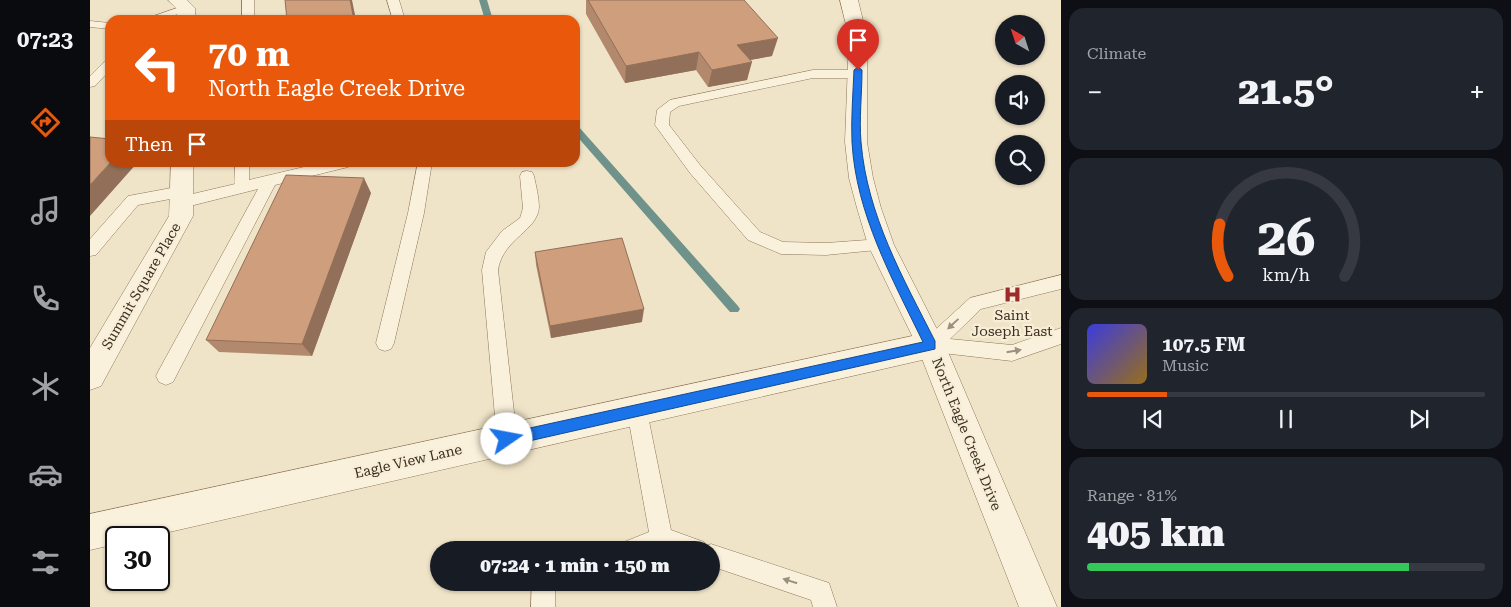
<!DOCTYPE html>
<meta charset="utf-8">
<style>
:root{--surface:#171b24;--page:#20242c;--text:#f1f3f6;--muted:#9ea1a6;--line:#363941;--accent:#ea580c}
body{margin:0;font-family:"Roboto Serif",serif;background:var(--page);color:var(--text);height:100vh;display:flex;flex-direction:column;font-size:19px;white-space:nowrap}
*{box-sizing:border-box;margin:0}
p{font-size:16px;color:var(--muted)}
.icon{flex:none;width:28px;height:28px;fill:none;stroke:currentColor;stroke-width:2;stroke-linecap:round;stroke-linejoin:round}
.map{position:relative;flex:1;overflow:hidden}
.side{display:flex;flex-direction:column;gap:8px;padding:8px;background:#0d0f14;width:450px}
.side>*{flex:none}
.guide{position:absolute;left:15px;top:15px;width:475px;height:152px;border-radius:15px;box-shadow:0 1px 4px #0004;background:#ea580c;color:#fff;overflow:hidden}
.needle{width:32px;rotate:321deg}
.buttons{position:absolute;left:905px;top:15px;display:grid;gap:10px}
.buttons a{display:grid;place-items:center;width:50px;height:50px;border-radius:50%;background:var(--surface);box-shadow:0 1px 4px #0004;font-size:25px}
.speed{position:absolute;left:15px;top:526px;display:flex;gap:10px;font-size:25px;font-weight:700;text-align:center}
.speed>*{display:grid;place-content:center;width:65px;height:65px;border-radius:50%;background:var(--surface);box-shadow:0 1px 4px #0004;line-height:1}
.speed .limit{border:2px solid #111;border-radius:8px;background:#fff;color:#111}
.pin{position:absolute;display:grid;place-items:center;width:42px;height:42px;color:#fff;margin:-51px -21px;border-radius:50% 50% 50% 0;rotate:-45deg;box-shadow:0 0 5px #0007}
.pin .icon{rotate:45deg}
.me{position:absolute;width:55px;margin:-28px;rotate:78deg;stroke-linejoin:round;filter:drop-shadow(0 0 4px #0008)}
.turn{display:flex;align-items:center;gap:18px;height:105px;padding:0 20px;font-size:22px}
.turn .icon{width:65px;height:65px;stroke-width:2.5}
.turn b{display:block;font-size:35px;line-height:42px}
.then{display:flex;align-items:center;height:48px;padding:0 20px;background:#0003;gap:10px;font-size:19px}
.big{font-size:38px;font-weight:800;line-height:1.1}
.side .tile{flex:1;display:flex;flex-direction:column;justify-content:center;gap:8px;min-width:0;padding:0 18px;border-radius:15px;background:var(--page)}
.side .dial{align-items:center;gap:0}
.dial svg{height:130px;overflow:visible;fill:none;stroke:var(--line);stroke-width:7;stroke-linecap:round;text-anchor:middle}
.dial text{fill:var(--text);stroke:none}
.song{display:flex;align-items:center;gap:15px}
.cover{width:60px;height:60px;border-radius:8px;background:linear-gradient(135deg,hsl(240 70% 55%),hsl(40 70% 35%))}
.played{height:5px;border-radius:2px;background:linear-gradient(90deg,var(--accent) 20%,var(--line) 20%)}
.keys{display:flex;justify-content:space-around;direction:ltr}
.heat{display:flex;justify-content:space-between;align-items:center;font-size:28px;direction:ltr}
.charge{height:8px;border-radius:4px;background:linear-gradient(90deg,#34c759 81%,var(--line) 0)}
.trip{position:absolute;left:340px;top:541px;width:290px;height:50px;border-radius:25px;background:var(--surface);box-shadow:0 1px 4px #0004;font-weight:800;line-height:50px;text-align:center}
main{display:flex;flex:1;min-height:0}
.tab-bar{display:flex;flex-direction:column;width:90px;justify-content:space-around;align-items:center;background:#090b0e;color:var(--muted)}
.tab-bar .icon{width:35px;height:35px}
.tab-bar .current{color:var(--accent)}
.tab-bar b{font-size:22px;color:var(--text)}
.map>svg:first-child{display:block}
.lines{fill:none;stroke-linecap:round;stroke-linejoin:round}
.stream{fill:#6f938a;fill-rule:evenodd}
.service-casing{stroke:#8d765c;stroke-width:1}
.minor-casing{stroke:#8d765c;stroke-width:1}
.tertiary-casing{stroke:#8d765c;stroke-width:1}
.service{fill:#faf1dc;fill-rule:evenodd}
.minor{fill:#faf1dc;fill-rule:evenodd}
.tertiary{fill:#faf1dc;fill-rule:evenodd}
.wall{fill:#b2896c}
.shaded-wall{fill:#916f58}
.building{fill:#cf9f7d;stroke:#916f58}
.oneway{fill:#9c907e}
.route{fill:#1a73e8;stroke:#114b97}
.labels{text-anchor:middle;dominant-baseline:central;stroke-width:4.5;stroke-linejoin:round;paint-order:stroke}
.street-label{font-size:14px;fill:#3d2e20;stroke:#f7eed8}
.poi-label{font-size:14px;fill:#3d2e20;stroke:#f7eed8}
</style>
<main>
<nav class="tab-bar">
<b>07:23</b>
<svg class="icon current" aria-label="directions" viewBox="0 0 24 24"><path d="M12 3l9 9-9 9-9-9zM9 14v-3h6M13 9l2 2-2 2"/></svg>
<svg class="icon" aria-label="music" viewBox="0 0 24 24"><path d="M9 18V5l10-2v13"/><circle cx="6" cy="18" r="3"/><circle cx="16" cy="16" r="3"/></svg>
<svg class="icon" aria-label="phone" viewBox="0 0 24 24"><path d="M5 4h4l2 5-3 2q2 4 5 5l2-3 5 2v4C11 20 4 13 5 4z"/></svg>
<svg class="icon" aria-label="climate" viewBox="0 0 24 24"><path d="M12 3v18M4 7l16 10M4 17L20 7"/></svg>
<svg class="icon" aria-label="car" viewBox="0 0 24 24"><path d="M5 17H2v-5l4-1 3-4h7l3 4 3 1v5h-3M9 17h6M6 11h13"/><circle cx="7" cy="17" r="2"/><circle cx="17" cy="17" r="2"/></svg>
<svg class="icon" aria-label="filters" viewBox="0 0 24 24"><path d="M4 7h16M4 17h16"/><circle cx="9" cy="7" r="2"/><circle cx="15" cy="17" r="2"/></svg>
</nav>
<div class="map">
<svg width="971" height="607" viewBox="0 0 971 607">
<rect width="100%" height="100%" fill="#f0e4c8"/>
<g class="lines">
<path class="stream" d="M 389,0 L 397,0 L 403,20 L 395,20 Z
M 485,125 L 488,126 L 648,306 L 650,309 L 648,312 L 640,312 L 485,134 Z"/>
<defs>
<path id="service" d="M 152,0 L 164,0 L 164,20 L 152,20 Z
M 297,0 L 309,0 L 315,20 L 303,20 Z
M 96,5 L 102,8 L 100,10 L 70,20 L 52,20 Z
M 0,21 L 20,23 L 20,29 L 0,27 Z
M 20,59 L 20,70 L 5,86 L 0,87 L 0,76 L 16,60 Z
M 723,70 L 768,70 L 774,74 L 768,78 L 723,78 L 589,106 L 580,112 L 579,125 L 610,165 L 670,232 L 693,242 L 736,243 L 791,239 L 797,241 L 799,245 L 797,249 L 736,255 L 691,254 L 658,240 L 600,173 L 565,125 L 567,110 L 580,100 Z
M 145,162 L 159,162 L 159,180 L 235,162 L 265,162 L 258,167 L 185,185 L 83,382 L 76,385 L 69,382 L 66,376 L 69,370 L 168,189 L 92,208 L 87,206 L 84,202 L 91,197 L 48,205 L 6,255 L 0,256 L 0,239 L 38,196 L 92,186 L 97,187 L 100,191 L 94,196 L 145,184 Z
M 328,162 L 342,162 L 334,213 L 304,343 L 301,349 L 295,351 L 289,349 L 286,343 L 318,213 Z
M 437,171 L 442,172 L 444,176 C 446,186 449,197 449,207 C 448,231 413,238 408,270 L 427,439 L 424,446 L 417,449 L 410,446 L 407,439 L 392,270 L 396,252 L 412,231 L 430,218 L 433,208 L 430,176 L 432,172 Z
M 971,275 L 971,289 L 891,309 L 860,339 L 922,345 L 971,328 L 971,344 L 922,361 L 835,351 L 832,345 L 835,339 L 880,298 Z
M 547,402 L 554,404 L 557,411 L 581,530 L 614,542 L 616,546 L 621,544 L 739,583 L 747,607 L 723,607 L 721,600 L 621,566 L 621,550 L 531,550 L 534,542 L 559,532 L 537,411 L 540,404 Z
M 442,582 L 470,582 L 465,592 L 465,607 L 441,607 Z"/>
<path id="minor" d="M 78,0 L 97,0 L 105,8 L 105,20 L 87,20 L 87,9 Z
M 81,162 L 103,162 L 103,216 L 11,386 L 0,390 L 0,348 L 79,216 Z
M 841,332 L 851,336 L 855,345 L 851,354 L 841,358 L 53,538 L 26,538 L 26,544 L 0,550 L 0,514 Z"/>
<path id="tertiary" d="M 750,0 L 768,0 L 777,37 L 777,142 L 783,178 L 791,208 L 804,245 L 855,345 L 967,607 L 929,607 L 827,346 L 778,245 L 767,208 L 759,178 L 755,142 L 759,37 Z"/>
</defs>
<use href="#service" class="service-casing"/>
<use href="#minor" class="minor-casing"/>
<use href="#tertiary" class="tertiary-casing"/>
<use href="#service" class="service"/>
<use href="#minor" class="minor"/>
<use href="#tertiary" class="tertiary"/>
</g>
<path class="wall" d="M 496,0 L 654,0 L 682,56 L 660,60 L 657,80 L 618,87 L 606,70 L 535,83 L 496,14 Z
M 281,193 L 222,356 L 129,352 L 116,340 Z
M 445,252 L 552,322 L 461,338 L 446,265 Z"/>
<path class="shaded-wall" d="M 260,0 L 262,0 L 266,20 L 264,20 Z
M 688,38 L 682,56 L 643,63 L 647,45 Z
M 609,52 L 606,70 L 535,83 L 536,66 Z
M 662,62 L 657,80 L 618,87 L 622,70 Z
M 21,162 L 48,162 L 0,216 L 0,185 Z
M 274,178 L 281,193 L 222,356 L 212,344 Z
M 554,309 L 552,322 L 461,338 L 460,326 Z"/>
<path class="building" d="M 195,0 L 260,0 L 264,20 L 197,20 Z
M 498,0 L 654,0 L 688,38 L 647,45 L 662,62 L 622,70 L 609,52 L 536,66 Z
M 0,137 L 20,139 L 20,162 L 21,162 L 0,185 Z
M 196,175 L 274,178 L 212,344 L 116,340 Z
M 532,238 L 554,309 L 460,326 L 445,252 Z"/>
<defs><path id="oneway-solid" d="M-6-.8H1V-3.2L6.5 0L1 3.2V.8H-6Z" transform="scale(1.25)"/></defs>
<g class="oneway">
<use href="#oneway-solid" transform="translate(863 324) rotate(137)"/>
<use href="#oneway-solid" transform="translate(924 351) rotate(-10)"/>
<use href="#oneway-solid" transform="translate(700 581) rotate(-162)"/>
</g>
<path class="route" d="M 768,67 L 772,70 C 772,94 769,119 771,142 C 777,215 813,278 845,341 L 845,349 L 417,446 L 412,444 L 410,439 L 412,435 L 417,433 L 833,342 C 802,278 766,214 762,142 C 761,118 763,94 764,70 Z"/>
<defs>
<symbol id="hospital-bare" viewBox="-9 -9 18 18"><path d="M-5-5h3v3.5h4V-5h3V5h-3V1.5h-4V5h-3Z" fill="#9e2a2b" stroke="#f7eed8" stroke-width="2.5" paint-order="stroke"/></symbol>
</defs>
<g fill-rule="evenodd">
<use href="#hospital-bare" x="910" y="282" width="25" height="25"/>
</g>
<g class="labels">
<g class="street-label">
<text transform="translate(51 286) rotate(-60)">Summit Square Place</text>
<text transform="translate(877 434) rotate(68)">North Eagle Creek Drive</text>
<text transform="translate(318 461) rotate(-13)">Eagle View Lane</text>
</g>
<g class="poi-label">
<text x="922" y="315">Saint<tspan x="922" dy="16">Joseph East</tspan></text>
</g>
</g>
</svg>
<div class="buttons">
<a><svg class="needle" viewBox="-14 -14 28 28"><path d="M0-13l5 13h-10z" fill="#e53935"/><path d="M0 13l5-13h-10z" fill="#9ea1a6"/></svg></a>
<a><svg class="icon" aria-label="sound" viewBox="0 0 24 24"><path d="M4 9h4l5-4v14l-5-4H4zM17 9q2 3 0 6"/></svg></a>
<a><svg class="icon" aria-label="search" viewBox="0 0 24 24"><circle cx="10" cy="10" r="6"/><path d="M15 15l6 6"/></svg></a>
</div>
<div class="speed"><div class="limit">30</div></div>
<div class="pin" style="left:768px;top:70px;background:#d93025"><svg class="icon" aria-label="arrive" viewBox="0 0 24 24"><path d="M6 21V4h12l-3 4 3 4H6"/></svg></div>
<svg class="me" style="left:417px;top:439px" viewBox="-20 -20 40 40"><circle r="19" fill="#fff"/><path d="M0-13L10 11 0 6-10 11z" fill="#1a73e8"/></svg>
<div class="trip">07:24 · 1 min · 150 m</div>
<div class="guide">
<div class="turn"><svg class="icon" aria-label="left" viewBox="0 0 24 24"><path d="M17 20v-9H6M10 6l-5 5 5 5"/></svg><div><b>70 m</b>North Eagle Creek Drive</div></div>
<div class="then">Then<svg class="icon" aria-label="arrive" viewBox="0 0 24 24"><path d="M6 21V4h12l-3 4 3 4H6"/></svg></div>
</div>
</div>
<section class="side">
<div class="tile"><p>Climate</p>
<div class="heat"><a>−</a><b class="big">21.5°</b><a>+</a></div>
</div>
<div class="tile dial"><svg viewBox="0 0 100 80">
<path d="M14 69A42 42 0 1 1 86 69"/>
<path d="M14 69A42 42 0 0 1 9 37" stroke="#ea580c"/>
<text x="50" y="56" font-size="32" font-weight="700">26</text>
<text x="50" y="72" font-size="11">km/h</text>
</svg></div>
<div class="tile">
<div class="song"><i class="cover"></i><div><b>107.5 FM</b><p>Music</p></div></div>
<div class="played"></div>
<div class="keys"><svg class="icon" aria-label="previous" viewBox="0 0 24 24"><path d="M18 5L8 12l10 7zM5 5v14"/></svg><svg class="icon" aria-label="pause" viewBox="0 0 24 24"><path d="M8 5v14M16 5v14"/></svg><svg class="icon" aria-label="next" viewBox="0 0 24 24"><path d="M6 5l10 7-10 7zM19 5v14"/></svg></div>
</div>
<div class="tile"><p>Range · 81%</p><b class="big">405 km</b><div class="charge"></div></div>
</section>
</main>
